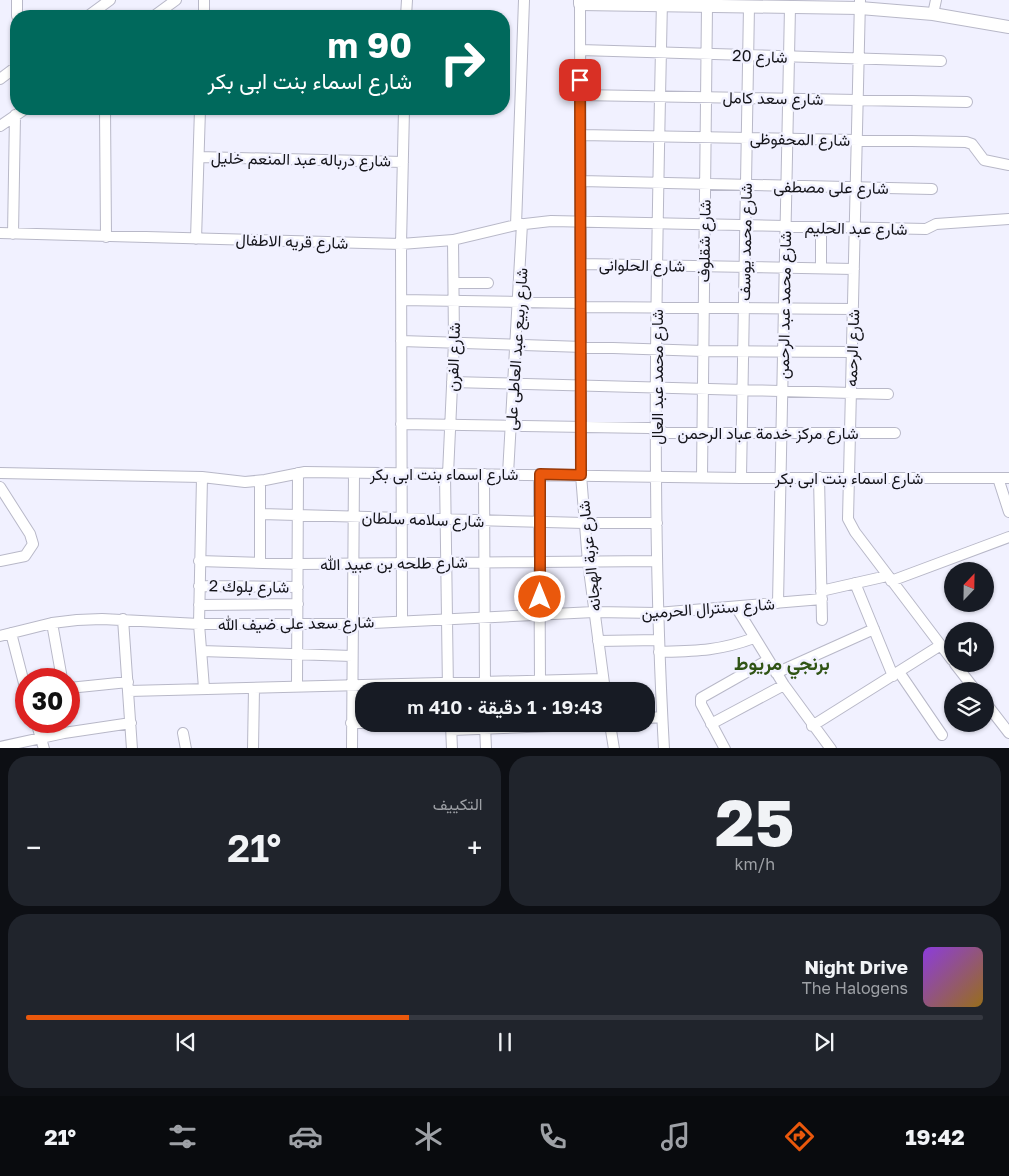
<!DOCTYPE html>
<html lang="ar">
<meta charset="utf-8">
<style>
:root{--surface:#171b24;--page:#20242c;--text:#f1f3f6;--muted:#9ea1a6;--line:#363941;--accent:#ea580c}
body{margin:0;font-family:"Golos Text",Vazirmatn,sans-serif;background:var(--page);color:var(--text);direction:rtl;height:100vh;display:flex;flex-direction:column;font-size:19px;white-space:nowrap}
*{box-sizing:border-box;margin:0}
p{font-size:16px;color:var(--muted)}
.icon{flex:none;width:28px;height:28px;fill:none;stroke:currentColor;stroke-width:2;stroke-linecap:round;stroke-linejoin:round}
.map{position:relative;height:748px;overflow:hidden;direction:ltr}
.sheet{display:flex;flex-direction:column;gap:8px;padding:8px;background:#0d0f14;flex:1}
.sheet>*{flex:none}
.hud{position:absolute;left:10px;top:10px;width:500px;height:105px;border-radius:20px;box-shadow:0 1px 4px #0004;direction:rtl;background:#00695c;color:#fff;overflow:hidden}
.needle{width:32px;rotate:22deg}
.buttons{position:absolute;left:944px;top:562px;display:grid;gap:10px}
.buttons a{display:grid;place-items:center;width:50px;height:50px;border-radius:50%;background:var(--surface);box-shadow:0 1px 4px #0004;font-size:25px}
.speed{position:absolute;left:15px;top:668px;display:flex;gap:10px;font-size:25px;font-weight:700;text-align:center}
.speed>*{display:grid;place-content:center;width:65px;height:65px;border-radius:50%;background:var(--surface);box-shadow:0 1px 4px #0004;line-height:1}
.speed .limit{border:8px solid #d22;background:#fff;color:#111}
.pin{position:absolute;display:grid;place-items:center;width:42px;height:42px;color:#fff;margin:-21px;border-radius:10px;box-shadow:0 2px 8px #0006}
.me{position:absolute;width:55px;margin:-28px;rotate:0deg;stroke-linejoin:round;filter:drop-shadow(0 0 4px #0008)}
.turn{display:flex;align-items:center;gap:18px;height:105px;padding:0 15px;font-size:22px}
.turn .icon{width:65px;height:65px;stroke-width:2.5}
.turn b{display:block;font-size:35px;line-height:42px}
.big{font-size:38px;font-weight:600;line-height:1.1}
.sheet .widget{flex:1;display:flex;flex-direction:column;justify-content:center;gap:8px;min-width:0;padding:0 18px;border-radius:20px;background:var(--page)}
.sheet .dial{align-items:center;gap:0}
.dial b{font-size:65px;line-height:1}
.song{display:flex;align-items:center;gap:15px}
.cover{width:60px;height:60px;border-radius:8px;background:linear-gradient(135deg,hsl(270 70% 55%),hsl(40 70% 35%))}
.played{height:5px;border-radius:2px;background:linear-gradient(90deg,var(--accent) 40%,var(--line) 40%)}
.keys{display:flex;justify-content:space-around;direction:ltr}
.heat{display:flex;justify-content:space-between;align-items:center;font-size:28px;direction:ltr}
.sheet .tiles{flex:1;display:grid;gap:8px;grid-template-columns:1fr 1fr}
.widget:last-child{grid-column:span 2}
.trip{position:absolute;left:355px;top:682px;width:300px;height:50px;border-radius:20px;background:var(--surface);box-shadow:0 1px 4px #0004;font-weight:600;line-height:50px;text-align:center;direction:rtl}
.menu{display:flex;height:80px;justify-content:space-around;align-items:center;background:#090b0e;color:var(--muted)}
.menu .icon{width:35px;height:35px}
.menu .selected{color:var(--accent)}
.menu b{font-size:22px;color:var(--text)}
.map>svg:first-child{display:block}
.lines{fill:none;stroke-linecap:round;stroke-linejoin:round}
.minor-casing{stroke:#b8b8c8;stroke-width:12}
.tertiary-casing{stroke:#b8b8c8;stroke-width:14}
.minor{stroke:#fff;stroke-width:10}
.tertiary{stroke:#fff;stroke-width:12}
.route-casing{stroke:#983908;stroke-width:12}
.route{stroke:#ea580c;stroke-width:9}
.labels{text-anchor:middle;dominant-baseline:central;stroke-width:5;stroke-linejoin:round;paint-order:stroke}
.street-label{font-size:16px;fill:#14141a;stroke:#f1f1ff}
.quarter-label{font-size:19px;font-weight:bold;fill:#305415;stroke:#f1f1ff}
</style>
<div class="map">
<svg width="1009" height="749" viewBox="0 0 1009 749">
<rect width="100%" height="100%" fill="#f1f1ff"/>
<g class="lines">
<defs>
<path id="minor" d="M 662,0 C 657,249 650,500 664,749
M 860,0 L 848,519 L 855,532 L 952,660
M 580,4 L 581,475 L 588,562 L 605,691
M 933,14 L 936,0
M 17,16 L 17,0
M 88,16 L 110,0
M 154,16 L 176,0
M 204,16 L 204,0
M 406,16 L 407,0
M 16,33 L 16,69
M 580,50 L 941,61
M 0,79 L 16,67
M 580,95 L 967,102
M 105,109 L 106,237
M 0,126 L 25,109
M 580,135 L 966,142 L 972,144 L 984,160 L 1009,165
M 199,157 L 403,162
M 581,181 L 932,189
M 516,225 L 524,0
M 821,228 L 821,268
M 0,233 L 401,244 L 453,240 L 516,225 L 551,221 L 926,229 L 936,224 L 1009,219
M 13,234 L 15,115
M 196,239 L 200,109
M 581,264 L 854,269
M 454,283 L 488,283
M 401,300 L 581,303
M 581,307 L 853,309
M 401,341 L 703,351 L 852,352
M 452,382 L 888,394
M 401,424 L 649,428 L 666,433 L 895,433
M 0,473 L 202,477 L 245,482 L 265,480 L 305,472 L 741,478 L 1009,478
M 445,474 L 448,691
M 448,474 L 454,342 L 453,240
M 484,474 L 485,691
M 508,474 L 522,224
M 539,474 L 540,681
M 202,477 L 199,624 L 204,688
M 702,477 L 707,6
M 819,477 L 822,620
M 741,478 L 749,6
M 998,478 L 1009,512
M 0,487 L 30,534 L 33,544 L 25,556 L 0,561
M 261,514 L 584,523 L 657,523
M 199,561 L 299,564 L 657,561
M 260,563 L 260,481
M 891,581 L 1009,537
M 855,583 L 893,676
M 199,586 L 298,587
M 821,591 L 887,576
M 778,603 L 790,7
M 199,605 L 298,604
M 736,607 L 784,685 L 831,749
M 123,619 L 132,749
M 402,621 L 401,244 L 404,109
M 52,623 L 62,679
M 11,633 L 26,691
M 0,636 L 52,623 L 77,620 L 102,619 L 199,624 L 353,624 L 594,612 L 657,613 L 822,599
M 598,641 L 659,640
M 201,651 L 352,656
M 659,652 C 696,651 719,651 754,638
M 955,664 L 976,691
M 899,672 L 942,735
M 776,673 L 874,629
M 297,686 L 298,473
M 69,688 L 128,682
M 129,691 L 603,679
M 985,702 L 1009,733
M 646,718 L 662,717
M 36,721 L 44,749
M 351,723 L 364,723
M 610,724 L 614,749
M 711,724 L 784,685
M 451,725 L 452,749
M 485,725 L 486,749
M 812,726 L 941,645
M 451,730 L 603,724
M 183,733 L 186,749
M 0,747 L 64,733 L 131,723
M 253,749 L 254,688
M 352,749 L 354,473
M 725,749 L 701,704 L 701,698 L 768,660"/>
<path id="tertiary" d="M 580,0 L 580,4 L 860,8 L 933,14 L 1009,27"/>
</defs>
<use href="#minor" class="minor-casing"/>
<use href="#tertiary" class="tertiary-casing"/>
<use href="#minor" class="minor"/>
<use href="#tertiary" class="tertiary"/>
</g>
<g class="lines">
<defs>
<path id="route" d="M 540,597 L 540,474 L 581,475 L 580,80"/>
</defs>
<use href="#route" class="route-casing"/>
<use href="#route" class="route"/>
</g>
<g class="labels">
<g class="street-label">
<text transform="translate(760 56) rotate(2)">شارع 20</text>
<text transform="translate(773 98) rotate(1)">شارع سعد كامل</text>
<text transform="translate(800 139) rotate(1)">شارع المحفوظى</text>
<text transform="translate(301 159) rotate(1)">شارع درباله عبد المنعم خليل</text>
<text transform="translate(831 187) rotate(1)">شارع على مصطفى</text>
<text transform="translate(856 228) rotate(1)">شارع عبد الحليم</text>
<text transform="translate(292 241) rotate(2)">شارع قريه الاطفال</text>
<text transform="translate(704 241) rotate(-89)">شارع شقلوف</text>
<text transform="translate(745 242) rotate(-89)">شارع محمد يوسف</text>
<text transform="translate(642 265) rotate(1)">شارع الحلوانى</text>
<text transform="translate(784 305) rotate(-89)">شارع محمد عبد الرحمن</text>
<text transform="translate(852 348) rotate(-88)">شارع الرحمه</text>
<text transform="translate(516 349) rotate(-86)">شارع ربيع عبد العاطى على</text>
<text transform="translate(453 357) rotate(-88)">شارع الفرن</text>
<text transform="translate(657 377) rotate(-90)">شارع محمد عبد العال</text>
<text x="768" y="433">شارع مركز خدمة عباد الرحمن</text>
<text x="444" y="474">شارع اسماء بنت ابى بكر</text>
<text x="849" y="478">شارع اسماء بنت ابى بكر</text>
<text transform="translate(423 519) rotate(2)">شارع سلامه سلطان</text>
<text transform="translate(589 556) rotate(-96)">شارع عزبة الهجانه</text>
<text transform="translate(394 563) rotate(-1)">شارع طلحه بن عبيد الله</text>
<text transform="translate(249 586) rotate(1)">شارع بلوك 2</text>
<text transform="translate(708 608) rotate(-4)">شارع سنترال الحرمين</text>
<text transform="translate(296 623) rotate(-1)">شارع سعد على ضيف الله</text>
</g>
<g class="quarter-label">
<text x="782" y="662">برنجي مريوط</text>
</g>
</g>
</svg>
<div class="buttons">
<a><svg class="needle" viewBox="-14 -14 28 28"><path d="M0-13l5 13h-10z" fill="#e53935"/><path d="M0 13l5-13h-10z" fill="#9ea1a6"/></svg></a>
<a><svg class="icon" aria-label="sound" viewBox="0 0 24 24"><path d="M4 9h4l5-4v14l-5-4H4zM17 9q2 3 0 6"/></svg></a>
<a><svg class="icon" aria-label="layers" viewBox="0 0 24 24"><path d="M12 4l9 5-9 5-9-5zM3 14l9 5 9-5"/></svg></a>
</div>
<div class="speed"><div class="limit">30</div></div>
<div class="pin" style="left:580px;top:80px;background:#d93025"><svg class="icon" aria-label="arrive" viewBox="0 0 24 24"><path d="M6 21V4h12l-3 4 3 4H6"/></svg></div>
<svg class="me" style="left:540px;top:597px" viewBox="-20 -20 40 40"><circle r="17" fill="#ea580c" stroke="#fff" stroke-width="3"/><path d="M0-11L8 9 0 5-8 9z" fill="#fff"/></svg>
<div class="trip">19:43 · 1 دقيقة · 410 m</div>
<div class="hud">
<div class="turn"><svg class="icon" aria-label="right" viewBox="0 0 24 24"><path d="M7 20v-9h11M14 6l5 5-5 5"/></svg><div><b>90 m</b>شارع اسماء بنت ابى بكر</div></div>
</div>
</div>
<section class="sheet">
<div class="tiles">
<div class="widget dial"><b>25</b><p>km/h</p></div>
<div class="widget"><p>التكييف</p>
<div class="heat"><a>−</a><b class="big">21°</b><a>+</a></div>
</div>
<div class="widget">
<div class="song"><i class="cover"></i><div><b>Night Drive</b><p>The Halogens</p></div></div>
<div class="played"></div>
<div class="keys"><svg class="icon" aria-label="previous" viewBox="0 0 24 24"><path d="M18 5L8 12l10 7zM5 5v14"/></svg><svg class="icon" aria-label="pause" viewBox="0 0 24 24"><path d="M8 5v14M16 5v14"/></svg><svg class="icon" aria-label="next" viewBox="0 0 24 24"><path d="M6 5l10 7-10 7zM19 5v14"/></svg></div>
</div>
</div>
</section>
<nav class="menu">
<b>19:42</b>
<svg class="icon selected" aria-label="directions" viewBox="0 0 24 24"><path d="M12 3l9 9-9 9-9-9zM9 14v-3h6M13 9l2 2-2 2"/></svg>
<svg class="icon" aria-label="music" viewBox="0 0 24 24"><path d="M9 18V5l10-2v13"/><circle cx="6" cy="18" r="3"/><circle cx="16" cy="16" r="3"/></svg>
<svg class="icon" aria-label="phone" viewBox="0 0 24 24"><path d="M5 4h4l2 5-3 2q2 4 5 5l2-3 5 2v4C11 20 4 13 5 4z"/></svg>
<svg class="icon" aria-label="climate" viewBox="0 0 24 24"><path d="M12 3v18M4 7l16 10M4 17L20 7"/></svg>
<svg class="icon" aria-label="car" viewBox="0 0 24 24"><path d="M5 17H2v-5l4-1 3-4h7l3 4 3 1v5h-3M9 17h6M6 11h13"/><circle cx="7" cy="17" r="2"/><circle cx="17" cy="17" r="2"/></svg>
<svg class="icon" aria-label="filters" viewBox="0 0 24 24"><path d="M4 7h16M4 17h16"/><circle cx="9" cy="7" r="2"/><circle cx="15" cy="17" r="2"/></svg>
<b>21°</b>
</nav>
